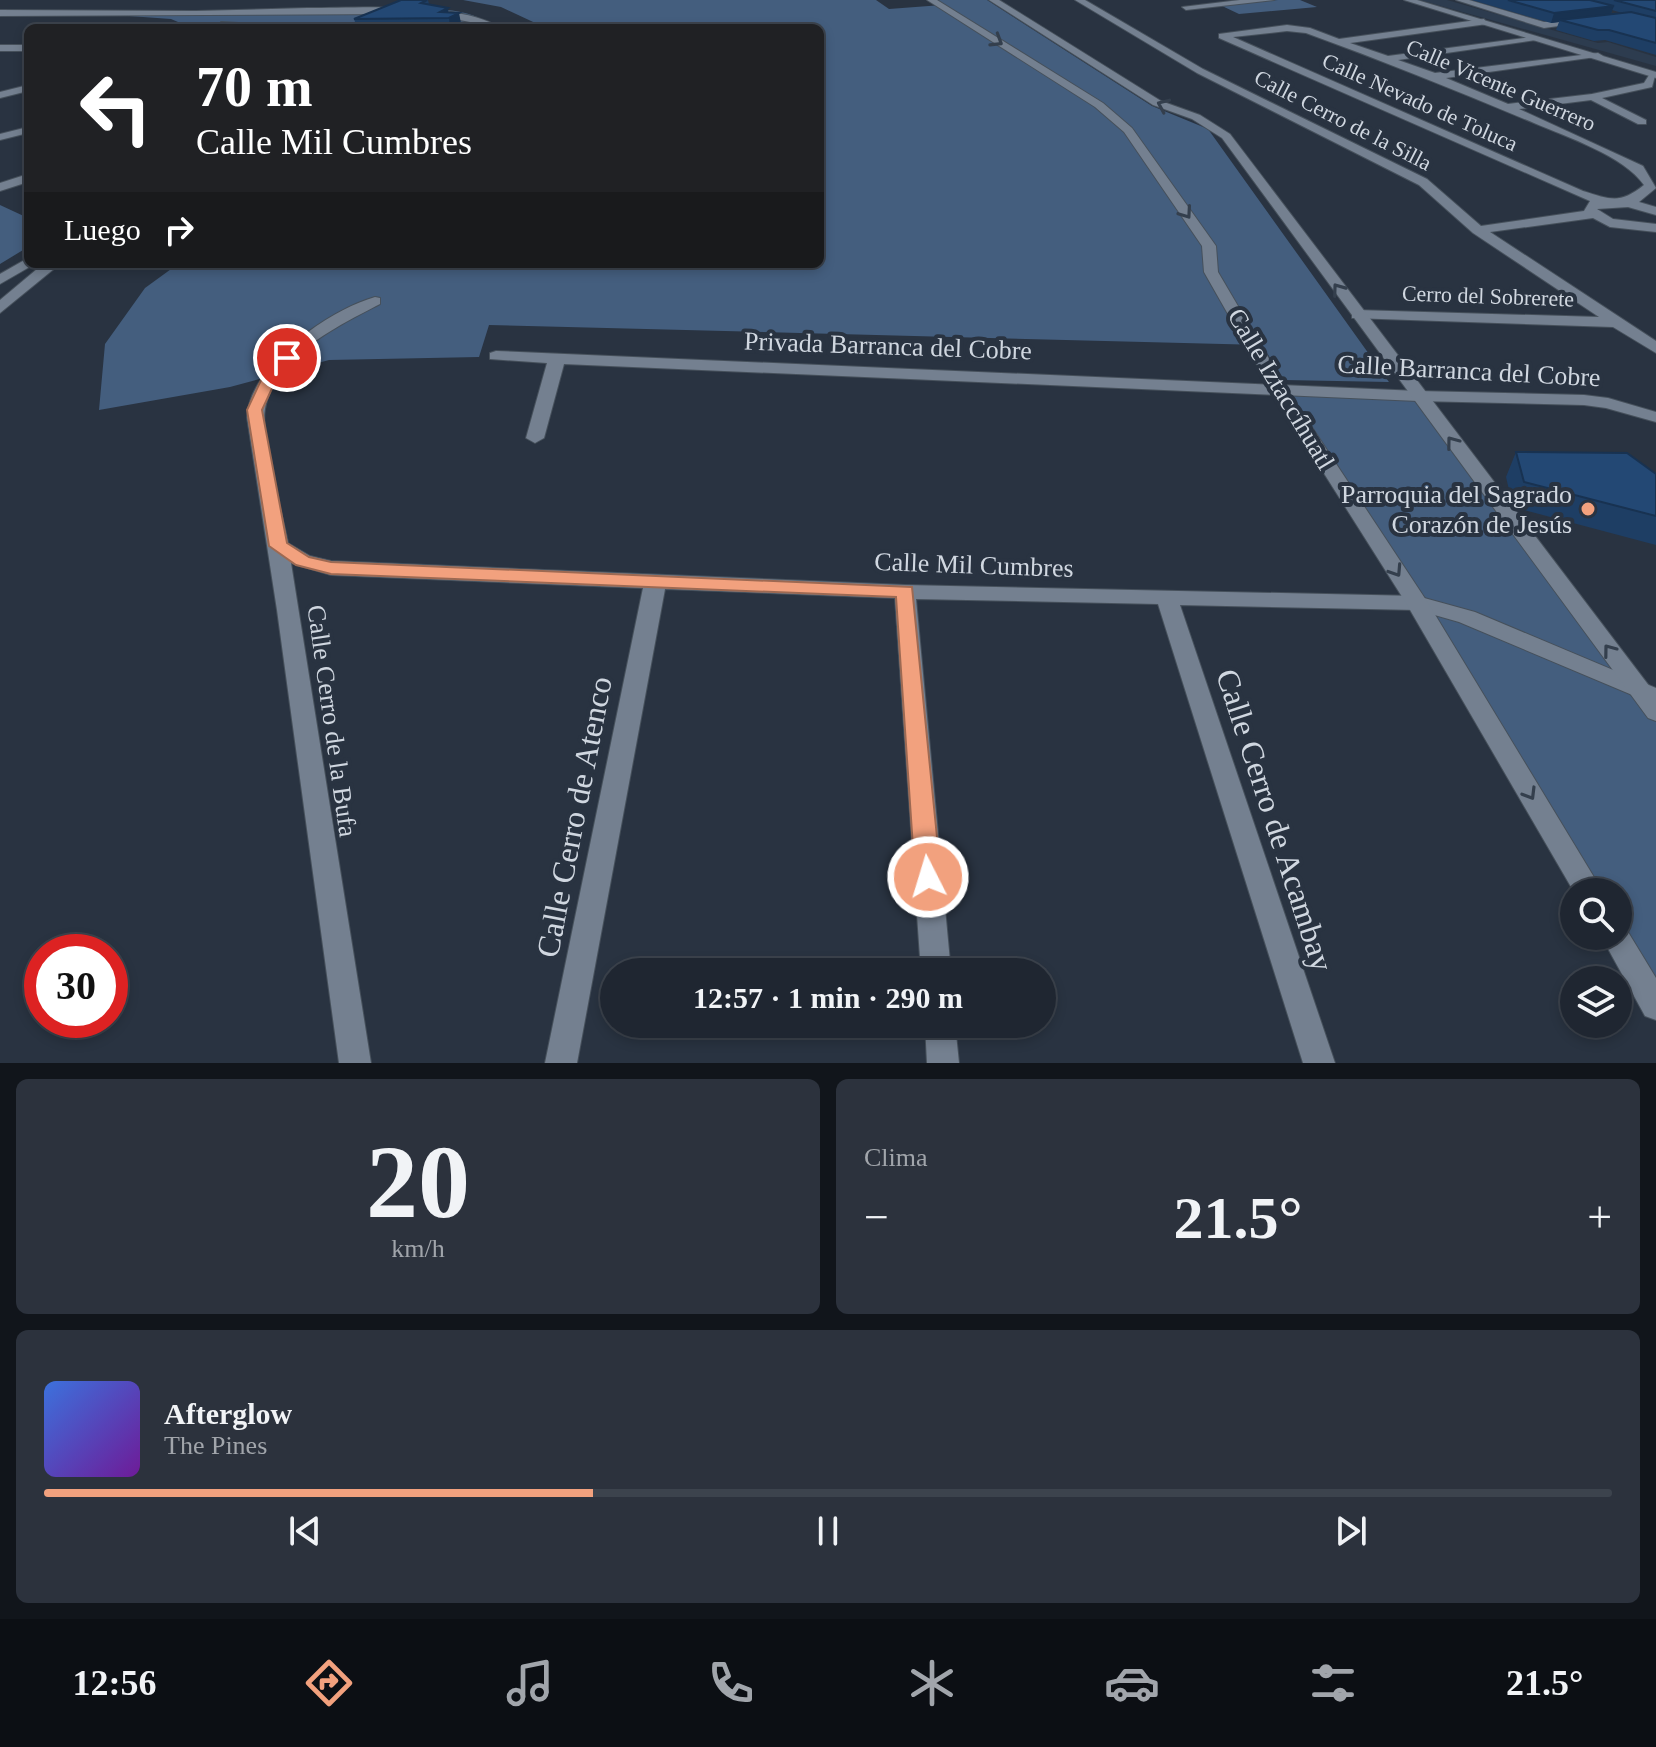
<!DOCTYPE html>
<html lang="es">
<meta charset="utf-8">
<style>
:root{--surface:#1f2631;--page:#2c323d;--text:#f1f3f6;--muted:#a1a5ab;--line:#3c434d;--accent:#f2a17e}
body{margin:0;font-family:"Times New Roman",serif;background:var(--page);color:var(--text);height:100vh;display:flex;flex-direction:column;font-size:30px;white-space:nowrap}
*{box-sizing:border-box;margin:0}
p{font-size:26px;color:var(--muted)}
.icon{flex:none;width:44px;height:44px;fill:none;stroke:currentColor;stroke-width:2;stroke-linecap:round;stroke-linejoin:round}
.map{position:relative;height:1063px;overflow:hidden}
.details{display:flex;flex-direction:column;gap:16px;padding:16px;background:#11151b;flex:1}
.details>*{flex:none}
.hud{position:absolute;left:24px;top:24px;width:800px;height:244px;border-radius:12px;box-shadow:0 4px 12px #0003,0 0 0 2px var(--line);background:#202124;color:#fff;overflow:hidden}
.tools{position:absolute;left:1560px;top:878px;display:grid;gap:16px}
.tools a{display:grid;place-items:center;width:72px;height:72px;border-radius:50%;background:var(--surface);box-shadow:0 4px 12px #0003,0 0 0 2px var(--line);font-size:40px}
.speed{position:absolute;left:24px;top:934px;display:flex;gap:16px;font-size:40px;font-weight:700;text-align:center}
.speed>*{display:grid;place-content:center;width:104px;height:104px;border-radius:50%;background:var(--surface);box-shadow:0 4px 12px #0003,0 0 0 2px var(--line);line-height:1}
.speed .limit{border:12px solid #d22;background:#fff;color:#111}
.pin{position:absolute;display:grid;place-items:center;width:68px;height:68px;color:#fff;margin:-34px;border:4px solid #fff;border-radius:50%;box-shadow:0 2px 8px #0007}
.me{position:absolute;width:88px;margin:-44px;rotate:355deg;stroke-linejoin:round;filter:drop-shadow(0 0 6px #0008)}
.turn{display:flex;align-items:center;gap:28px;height:168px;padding:0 40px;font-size:36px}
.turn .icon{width:104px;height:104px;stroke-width:2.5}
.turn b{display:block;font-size:56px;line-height:68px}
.then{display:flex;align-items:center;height:76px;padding:0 40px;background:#0003;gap:16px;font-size:30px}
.big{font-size:60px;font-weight:600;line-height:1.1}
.details .widget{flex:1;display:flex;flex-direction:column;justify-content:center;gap:12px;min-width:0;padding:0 28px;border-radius:12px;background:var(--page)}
.details .dial{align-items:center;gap:0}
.dial b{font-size:104px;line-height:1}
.song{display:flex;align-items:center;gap:24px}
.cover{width:96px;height:96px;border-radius:12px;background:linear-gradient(135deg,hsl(220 70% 55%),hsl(280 70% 35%))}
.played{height:8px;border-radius:4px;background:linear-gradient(90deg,var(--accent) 35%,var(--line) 35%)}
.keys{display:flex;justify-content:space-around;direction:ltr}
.heat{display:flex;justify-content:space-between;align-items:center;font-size:44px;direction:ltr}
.details .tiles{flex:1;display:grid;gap:16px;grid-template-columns:1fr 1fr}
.widget:last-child{grid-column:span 2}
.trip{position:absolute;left:600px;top:958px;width:456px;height:80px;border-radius:40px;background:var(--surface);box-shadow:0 4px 12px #0003,0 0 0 2px var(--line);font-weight:600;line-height:80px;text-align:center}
.dock{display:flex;height:128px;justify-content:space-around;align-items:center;background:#0c0f14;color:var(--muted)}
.dock .icon{width:56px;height:56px}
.dock .current{color:var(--accent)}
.dock b{font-size:36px;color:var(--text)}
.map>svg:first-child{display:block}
.built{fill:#2d3c4f}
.green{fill:#445e7e}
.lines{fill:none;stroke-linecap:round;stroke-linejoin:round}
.street-casing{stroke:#46505b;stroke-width:2}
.secondary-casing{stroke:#46505b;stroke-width:2}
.street{fill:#748090;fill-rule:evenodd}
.secondary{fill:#748090;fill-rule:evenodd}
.wall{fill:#1e3e64;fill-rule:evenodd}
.shaded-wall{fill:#183251}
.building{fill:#234874;stroke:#183251;stroke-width:2}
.oneway{stroke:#343f4d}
.route{fill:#f2a17e;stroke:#9d6952;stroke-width:2}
.poi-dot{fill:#f2a17e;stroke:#293341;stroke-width:3}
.labels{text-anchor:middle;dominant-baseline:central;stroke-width:8;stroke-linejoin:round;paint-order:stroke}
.far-street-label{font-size:22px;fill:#d0d7e0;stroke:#293341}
.street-label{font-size:26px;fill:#d0d7e0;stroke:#293341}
.poi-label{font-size:26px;fill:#d0d7e0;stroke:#293341;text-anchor:end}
.near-street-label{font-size:32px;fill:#d0d7e0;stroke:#293341}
</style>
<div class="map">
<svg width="1656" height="1063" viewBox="0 0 1656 1063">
<rect width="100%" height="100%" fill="#293341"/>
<path class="built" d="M 1420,0 L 1447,0 L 1598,43 L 1608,42 L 1656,57 L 1656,66 Z"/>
<path class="green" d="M 463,0 L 876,0 L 889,9 L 942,5 L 936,0 L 987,0 L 1152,106 L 1208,129 L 1389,382 L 1284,380 L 1262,345 L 489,325 L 479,357 L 329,360 L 230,387 L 99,410 L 105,344 L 145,288 L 178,264 L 820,264 L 820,28 L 546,28 L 501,7 Z
M 1278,0 L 1300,0 L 1317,7 L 1239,14 L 1220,5 Z
M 390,7 C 424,9 469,5 496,28 L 192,28 L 171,19 L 129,16 Z
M 0,205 L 28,218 L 28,247 L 0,264 Z
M 1278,388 L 1418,396 L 1656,712 L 1656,1006 L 1618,936 L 1618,892 L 1589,892 Z"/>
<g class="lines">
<defs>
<path id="street" d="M 1075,0 L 1085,0 L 1203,69 L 1427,179 L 1481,226 L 1584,211 L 1590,201 L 1219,38 L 1219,34 L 1287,25 L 1310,28 L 1339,39 L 1484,19 L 1487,24 L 1350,43 L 1388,56 L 1531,37 L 1536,40 L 1398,60 L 1435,73 L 1598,53 L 1603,56 L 1446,78 L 1508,104 L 1592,94 L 1644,83 L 1651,72 L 1656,72 L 1652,87 L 1602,98 L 1646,120 L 1646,124 L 1638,124 L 1591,100 L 1519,109 L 1643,166 L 1656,188 L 1639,202 L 1656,207 L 1656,215 L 1628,207 L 1597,209 L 1613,219 L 1656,224 L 1656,232 L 1610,227 L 1593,218 L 1490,232 L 1656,341 L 1656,353 L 1613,327 L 1352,318 L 1352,312 L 1357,310 L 1599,317 L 1473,233 L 1419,185 L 1197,73 ZM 1287,31 L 1306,33 C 1383,61 1458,91 1534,123 C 1567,137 1624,156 1644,185 C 1620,204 1612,200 1583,191 L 1233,37 Z
M 1240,0 L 1274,0 L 1186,10 L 1182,7 Z
M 1456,0 L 1469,0 L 1544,22 L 1584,19 L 1588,22 L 1544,28 Z
M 0,45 L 28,45 L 28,51 L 0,51 Z
M 28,127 L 28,133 L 0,140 L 0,134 Z
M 28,174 L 28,182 L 0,191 L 0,183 Z
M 375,297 L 380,298 L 380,304 C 338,326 274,356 265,409 C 260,437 282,512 288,543 L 310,556 L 331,561 L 905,585 L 1417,596 L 1475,612 L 1656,688 L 1656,705 L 1459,622 L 1417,610 L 1180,605 L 1335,1063 L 1303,1063 L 1158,604 L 916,599 L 951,972 L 921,972 L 895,598 L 665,589 L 577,1063 L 545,1063 L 643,588 L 331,575 L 291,563 L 371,1063 L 339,1063 L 277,610 L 247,417 C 250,365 329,310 375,297 Z
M 496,351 L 1418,391 L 1584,395 L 1608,398 L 1656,412 L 1656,422 L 1606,408 L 1584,405 L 1418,401 L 564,364 L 544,438 L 535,443 L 526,438 L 547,363 L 490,359 L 490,353 Z
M 925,1024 L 955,1024 L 959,1063 L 927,1063 Z"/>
<path id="secondary" d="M 927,0 L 937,0 L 1103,103 L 1132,128 L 1216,246 L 1218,272 L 1286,388 L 1428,603 L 1603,892 L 1574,892 L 1406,603 L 1270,388 L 1204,272 L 1202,246 L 1124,132 L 1095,107 Z
M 989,0 L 999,0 L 1161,101 L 1200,115 L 1230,134 L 1656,695 L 1656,721 L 1648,718 L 1222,138 L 1192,119 L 1153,105 Z
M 1404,0 L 1417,0 L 1656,72 L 1656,78 Z
M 307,8 C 358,8 459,1 501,28 L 439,16 L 398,14 L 0,16 L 0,10 L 196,11 Z
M 221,22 L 272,25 L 276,28 L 224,27 Z
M 28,85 L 28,91 L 0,98 L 0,92 Z
M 28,258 L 28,264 L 33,265 L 0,284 L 0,274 Z
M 43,264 L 60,264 L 0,313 L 0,300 Z
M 1618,924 L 1625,927 L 1656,978 L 1656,1020 L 1645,1016 L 1601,936 L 1618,936 Z"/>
</defs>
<use href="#street" class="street-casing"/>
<use href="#secondary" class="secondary-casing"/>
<use href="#street" class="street"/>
<use href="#secondary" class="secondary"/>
</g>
<path class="wall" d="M 428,0 L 429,4 L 448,8 L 448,12 L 462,28 L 357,28 L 354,19 Z
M 1472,0 L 1656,0 L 1656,55 L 1605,40 L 1594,41 L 1556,30 L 1559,22 L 1551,23 ZM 1612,10 L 1622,13 L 1611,14 Z
M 1516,452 L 1656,474 L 1656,545 L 1513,507 L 1506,477 Z"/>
<path class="shaded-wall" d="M 1614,6 L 1610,16 L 1560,20 L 1559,22 L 1551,23 L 1554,13 Z
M 448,8 L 449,18 L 459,13 L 462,28 L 450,28 L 449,18 L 440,12 Z"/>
<path class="building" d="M 401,0 L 427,0 L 421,3 L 448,8 L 440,12 L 459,13 L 449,18 L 354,19 Z
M 1508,0 L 1590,0 L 1614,6 L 1554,13 Z
M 1614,0 L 1656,0 L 1656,11 Z
M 1631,12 L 1656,18 L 1656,43 L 1609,30 L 1598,30 L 1560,20 Z
M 1516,452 L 1627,453 L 1656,474 L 1656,516 L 1524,482 Z"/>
<defs><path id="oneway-chevron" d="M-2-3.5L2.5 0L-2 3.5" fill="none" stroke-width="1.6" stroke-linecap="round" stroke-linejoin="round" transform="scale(2)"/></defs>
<g class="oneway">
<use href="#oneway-chevron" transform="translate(997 41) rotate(32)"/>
<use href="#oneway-chevron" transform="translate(1163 105) rotate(-156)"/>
<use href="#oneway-chevron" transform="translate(1186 213) rotate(55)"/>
<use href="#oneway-chevron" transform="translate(1338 289) rotate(-126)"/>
<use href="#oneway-chevron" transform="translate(1452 442) rotate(-127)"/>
<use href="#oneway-chevron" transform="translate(1396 571) rotate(57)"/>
<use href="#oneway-chevron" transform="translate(1609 650) rotate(-127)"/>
<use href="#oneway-chevron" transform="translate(1530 794) rotate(59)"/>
</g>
<path class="route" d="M 287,353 L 294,358 L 275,382 L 262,410 L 287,543 L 309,557 L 331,562 L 912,587 L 941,877 L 937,884 L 928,887 L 919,884 L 915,877 L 896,597 L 331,574 L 296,565 L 269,546 L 247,410 L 262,378 L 281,354 Z"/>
<circle class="poi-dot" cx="1588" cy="509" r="8"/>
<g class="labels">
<g class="far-street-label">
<text transform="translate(1501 85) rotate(23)">Calle Vicente Guerrero</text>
<text transform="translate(1420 102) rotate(24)">Calle Nevado de Toluca</text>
<text transform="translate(1343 120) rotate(27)">Calle Cerro de la Silla</text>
<text transform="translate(1488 296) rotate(2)">Cerro del Sobrerete</text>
</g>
<g class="street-label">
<text transform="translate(888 346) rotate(2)">Privada Barranca del Cobre</text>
<text transform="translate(1469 371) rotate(3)">Calle Barranca del Cobre</text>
<text transform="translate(1281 389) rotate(59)">Calle Iztaccíhuatl</text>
<text transform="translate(974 565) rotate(2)">Calle Mil Cumbres</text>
<text transform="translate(332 721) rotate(82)">Calle Cerro de la Bufa</text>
</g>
<g class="poi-label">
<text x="1572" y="494">Parroquia del Sagrado<tspan x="1572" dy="30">Corazón de Jesús</tspan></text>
</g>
<g class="near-street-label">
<text transform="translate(574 817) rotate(-79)">Calle Cerro de Atenco</text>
<text transform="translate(1275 820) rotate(72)">Calle Cerro de Acambay</text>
</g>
</g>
</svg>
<div class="tools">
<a><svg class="icon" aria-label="search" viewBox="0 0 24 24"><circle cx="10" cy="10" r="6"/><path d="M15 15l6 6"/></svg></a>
<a><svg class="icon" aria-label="layers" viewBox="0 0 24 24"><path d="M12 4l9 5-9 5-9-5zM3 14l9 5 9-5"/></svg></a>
</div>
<div class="speed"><div class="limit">30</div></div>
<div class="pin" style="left:287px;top:358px;background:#d93025"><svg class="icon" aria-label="arrive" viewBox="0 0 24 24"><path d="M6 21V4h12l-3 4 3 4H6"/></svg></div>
<svg class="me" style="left:928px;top:877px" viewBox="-20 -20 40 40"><circle r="17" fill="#f2a17e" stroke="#fff" stroke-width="3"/><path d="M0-11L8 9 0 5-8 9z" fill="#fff"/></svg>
<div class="trip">12:57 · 1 min · 290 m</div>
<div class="hud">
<div class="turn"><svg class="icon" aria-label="left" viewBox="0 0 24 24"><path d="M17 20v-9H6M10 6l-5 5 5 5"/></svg><div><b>70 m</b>Calle Mil Cumbres</div></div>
<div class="then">Luego<svg class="icon" aria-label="right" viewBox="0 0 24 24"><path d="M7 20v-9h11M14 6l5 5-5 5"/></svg></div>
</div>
</div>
<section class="details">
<div class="tiles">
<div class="widget dial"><b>20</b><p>km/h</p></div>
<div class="widget"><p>Clima</p>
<div class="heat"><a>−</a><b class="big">21.5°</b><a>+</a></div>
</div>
<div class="widget">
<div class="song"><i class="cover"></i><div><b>Afterglow</b><p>The Pines</p></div></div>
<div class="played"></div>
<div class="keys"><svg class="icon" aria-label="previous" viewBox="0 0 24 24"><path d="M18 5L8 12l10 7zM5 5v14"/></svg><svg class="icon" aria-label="pause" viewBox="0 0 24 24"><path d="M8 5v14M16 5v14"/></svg><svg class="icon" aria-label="next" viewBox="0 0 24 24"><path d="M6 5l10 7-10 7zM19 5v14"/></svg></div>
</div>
</div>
</section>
<nav class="dock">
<b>12:56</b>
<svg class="icon current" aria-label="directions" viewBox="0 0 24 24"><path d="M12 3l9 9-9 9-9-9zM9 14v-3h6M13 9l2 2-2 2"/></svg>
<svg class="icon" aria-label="music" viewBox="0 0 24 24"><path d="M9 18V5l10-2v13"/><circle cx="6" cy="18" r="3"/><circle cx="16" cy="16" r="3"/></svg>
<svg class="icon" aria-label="phone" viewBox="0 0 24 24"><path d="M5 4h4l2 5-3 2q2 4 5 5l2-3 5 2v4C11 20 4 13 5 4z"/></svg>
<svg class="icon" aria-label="climate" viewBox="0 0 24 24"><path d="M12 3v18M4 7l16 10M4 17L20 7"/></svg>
<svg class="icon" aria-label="car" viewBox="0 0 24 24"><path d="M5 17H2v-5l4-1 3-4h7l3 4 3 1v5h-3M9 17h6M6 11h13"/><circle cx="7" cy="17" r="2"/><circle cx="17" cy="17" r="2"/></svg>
<svg class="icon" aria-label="filters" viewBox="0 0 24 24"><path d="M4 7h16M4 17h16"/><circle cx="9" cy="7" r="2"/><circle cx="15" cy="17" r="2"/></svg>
<b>21.5°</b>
</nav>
